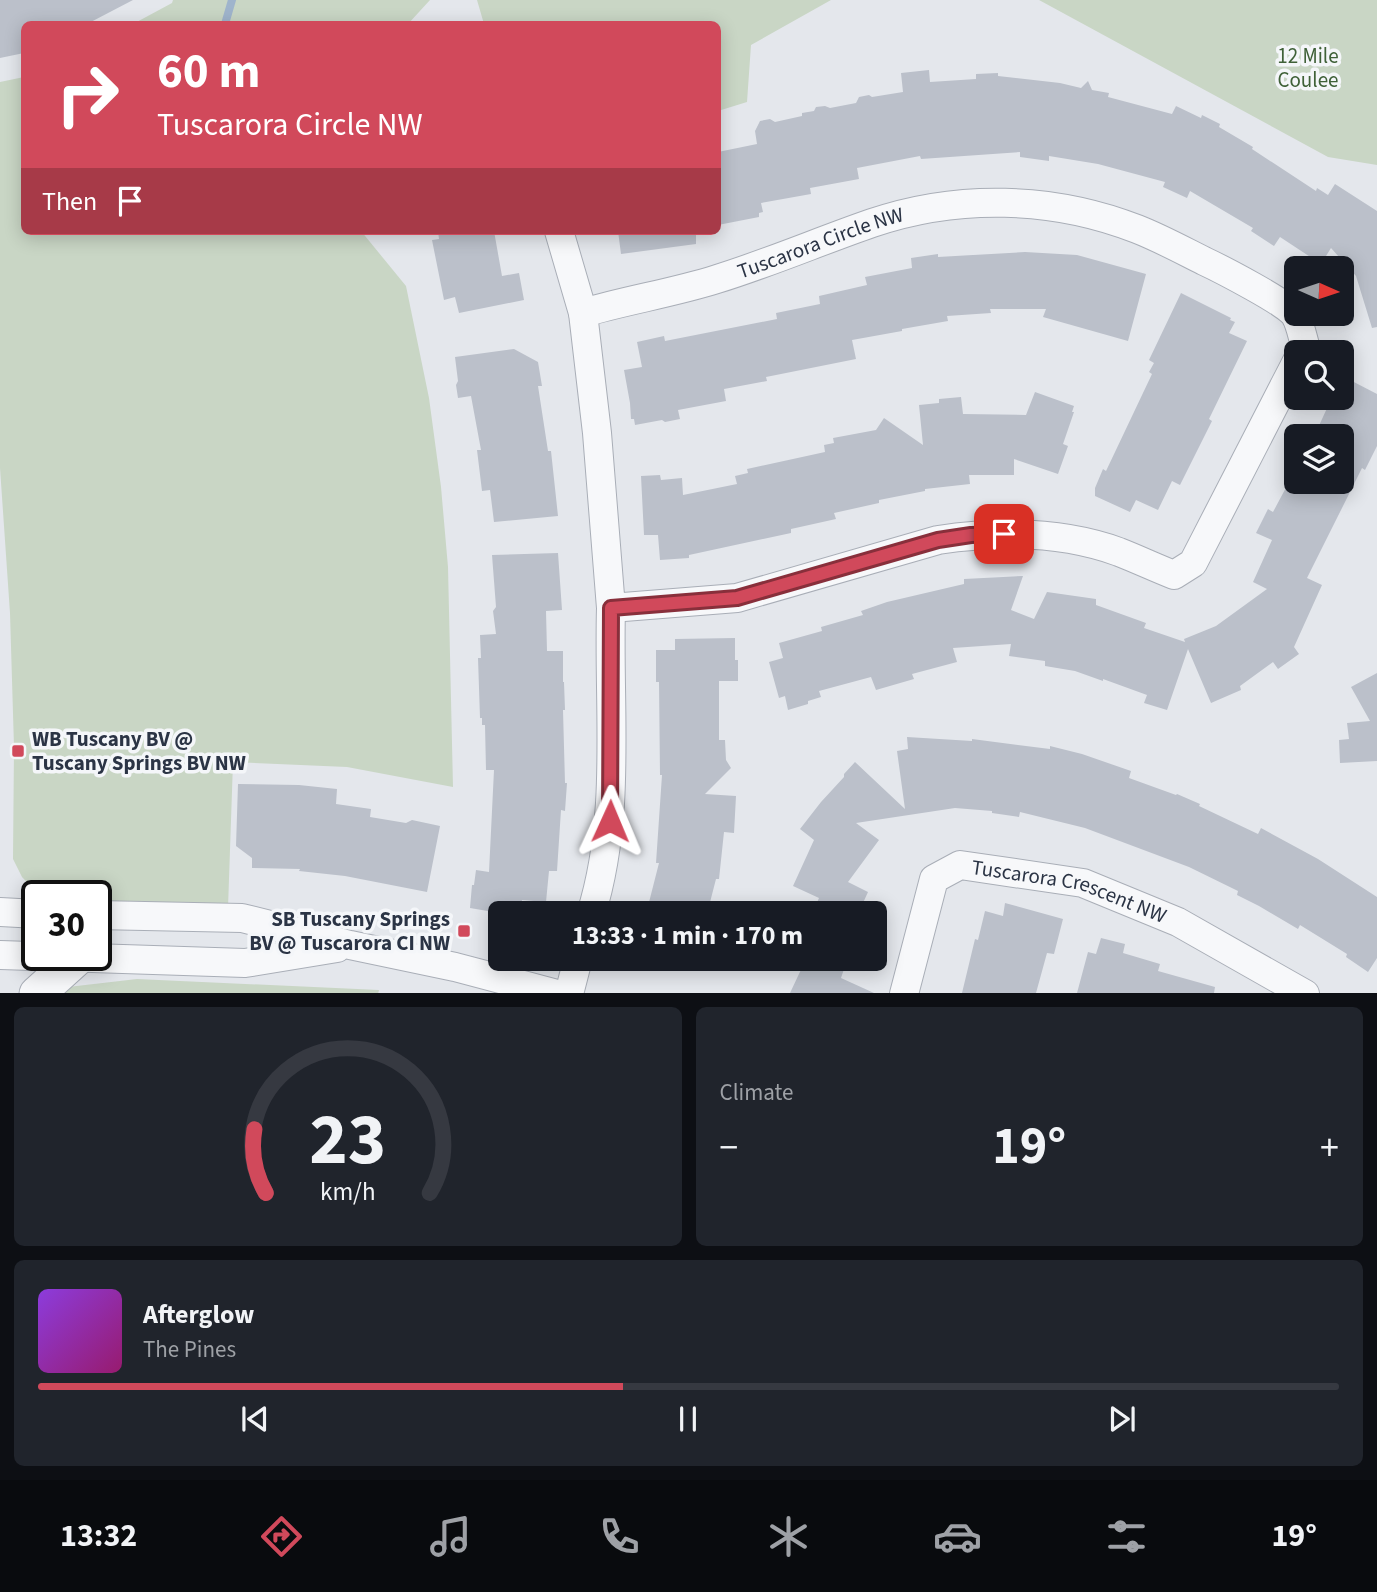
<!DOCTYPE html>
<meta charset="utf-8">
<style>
:root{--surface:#171b24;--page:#20242c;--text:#f1f3f6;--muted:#9ea1a6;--line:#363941;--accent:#d1495b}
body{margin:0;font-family:"Source Sans 3",sans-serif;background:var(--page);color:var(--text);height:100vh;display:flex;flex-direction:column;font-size:26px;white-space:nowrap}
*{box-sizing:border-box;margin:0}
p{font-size:23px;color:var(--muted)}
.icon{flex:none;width:38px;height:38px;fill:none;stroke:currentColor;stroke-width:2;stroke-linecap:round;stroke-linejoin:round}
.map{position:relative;height:993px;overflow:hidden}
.sheet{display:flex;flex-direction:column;gap:14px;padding:14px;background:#0d0f14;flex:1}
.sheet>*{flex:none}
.top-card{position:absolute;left:21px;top:21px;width:700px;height:214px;border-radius:10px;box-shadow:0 4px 18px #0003;background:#d1495b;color:#fff;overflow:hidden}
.needle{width:46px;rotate:93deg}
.fabs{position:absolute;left:1284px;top:256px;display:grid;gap:14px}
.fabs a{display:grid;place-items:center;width:70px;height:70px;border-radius:10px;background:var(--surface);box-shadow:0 4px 18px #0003;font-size:35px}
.speed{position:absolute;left:21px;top:880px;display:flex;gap:14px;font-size:35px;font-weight:700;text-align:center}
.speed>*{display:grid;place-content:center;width:91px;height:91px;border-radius:50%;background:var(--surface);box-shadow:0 4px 18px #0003;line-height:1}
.speed .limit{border:4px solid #111;border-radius:10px;background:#fff;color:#111}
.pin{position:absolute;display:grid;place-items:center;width:60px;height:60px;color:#fff;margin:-30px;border-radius:14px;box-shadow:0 4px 10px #0006}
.me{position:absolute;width:77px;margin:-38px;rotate:1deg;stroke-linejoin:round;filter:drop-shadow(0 0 5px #0008)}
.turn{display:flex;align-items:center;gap:24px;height:147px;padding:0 21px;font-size:32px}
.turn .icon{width:91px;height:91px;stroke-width:2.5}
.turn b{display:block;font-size:49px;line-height:60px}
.then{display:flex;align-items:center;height:66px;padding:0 21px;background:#0003;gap:14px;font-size:26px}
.big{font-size:52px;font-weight:700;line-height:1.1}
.sheet .tile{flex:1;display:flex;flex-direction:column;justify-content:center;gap:10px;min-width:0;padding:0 24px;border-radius:10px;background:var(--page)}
.sheet .dial{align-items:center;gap:0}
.dial svg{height:182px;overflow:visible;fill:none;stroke:var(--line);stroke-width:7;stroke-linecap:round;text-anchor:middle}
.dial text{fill:var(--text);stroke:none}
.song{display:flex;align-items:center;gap:21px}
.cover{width:84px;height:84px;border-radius:10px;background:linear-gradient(135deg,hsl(270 70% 55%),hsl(320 70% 35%))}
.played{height:7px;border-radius:4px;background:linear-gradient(90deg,var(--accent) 45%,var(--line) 45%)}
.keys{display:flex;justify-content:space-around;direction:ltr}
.heat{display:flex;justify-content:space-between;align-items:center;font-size:38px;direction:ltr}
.sheet .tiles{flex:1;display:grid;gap:14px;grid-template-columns:1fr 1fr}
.tile:last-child{grid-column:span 2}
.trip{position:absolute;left:488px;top:901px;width:399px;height:70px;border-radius:10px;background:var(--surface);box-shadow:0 4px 18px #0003;font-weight:700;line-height:70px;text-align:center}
.dock{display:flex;height:112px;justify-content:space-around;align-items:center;background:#090b0e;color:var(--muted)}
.dock .icon{width:49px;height:49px}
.dock .on{color:var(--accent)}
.dock b{font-size:32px;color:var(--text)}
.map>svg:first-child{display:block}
.green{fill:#c9d6c5}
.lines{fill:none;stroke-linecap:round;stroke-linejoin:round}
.stream{stroke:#9fb4cc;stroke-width:8}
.building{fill:#bbc0ca}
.minor-casing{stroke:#a9aeb7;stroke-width:30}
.tertiary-casing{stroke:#a9aeb7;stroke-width:37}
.minor{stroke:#f7f8fa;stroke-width:28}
.tertiary{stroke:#f7f8fa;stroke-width:35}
.route-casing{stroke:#882f3b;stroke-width:18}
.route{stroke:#d1495b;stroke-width:12}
.poi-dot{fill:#d1495b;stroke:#f4f6f9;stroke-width:2.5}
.labels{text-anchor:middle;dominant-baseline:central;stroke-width:7;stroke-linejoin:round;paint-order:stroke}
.park-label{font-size:21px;fill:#3f6138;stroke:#f4f6f9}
.street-label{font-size:21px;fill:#2b3445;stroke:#f4f6f9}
.poi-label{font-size:21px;font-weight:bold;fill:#2b3445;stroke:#f4f6f9;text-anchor:start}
</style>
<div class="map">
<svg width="1377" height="994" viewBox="0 0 1377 994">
<rect width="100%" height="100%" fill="#e4e7ec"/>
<path class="green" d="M 173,0 L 430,0 L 408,24 L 133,24 L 172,3 Z
M 477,0 L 831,0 L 751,45 L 747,102 L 718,111 L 718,24 L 484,24 Z
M 1039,0 L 1377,0 L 1377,165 L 1328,157 Z
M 24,77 L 24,231 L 361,231 L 406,286 L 429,398 L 441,487 L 448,567 L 453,787 L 347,767 L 233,762 L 228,908 L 96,905 L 96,896 L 40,896 L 22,877 L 13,859 L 14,747 L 10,613 L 0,468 L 0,82 Z
M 137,979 L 379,990 L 378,994 L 59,994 L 68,987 Z"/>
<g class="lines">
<path class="stream" d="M 225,24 L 232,0"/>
</g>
<path class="building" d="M 0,0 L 133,0 L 87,24 L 24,24 L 24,53 L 0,58 Z
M 929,70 L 930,82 L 976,79 L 976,74 L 998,73 L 998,76 L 1060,83 L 1081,88 L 1088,81 L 1092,90 L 1109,93 L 1108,97 L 1172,114 L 1176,106 L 1201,118 L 1202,115 L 1220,124 L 1219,127 L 1253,147 L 1252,149 L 1316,191 L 1317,188 L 1328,195 L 1335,184 L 1377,211 L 1377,327 L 1372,328 L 1356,276 L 1331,248 L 1321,264 L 1280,237 L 1274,246 L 1251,231 L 1253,228 L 1190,191 L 1187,198 L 1163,187 L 1165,182 L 1098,164 L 1049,156 L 1049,161 L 1020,157 L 1020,152 L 921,159 L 920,156 L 857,168 L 859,179 L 810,188 L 811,194 L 761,203 L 763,212 L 759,213 L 759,217 L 718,225 L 718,152 L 757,144 L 755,131 L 760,121 L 770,119 L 775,122 L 802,116 L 802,113 L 814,111 L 816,107 L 825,106 L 830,108 L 856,103 L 859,97 L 869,95 L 872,97 L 903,92 L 901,73 Z
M 438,231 L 494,231 L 502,276 L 519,273 L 524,300 L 459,313 L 455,297 L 444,300 L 432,240 L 439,239 Z
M 618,231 L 696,231 L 696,244 L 621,254 Z
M 1025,252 L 1077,255 L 1146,274 L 1128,341 L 1043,317 L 1046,309 L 990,309 L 991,313 L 947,316 L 948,321 L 902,329 L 902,331 L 852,340 L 856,359 L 766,377 L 767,381 L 724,389 L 726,401 L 678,410 L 680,419 L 665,422 L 662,420 L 635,425 L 634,419 L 631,419 L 630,403 L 624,370 L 642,367 L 637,342 L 664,336 L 665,341 L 777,319 L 776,313 L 820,304 L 819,296 L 867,285 L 865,277 L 912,268 L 911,258 L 938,254 L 938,257 Z
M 1181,293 L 1231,318 L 1230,320 L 1235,322 L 1229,333 L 1247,341 L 1209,419 L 1212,421 L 1180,485 L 1172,481 L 1158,510 L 1136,500 L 1130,512 L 1095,496 L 1095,488 L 1103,469 L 1106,471 L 1152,374 L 1149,372 L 1154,363 L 1149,360 Z
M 514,349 L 538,362 L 542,386 L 538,386 L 548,451 L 551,451 L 558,516 L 494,522 L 490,490 L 482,491 L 477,450 L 481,450 L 471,396 L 458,398 L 456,385 L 458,381 L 455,357 Z
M 1350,380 L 1377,394 L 1377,446 L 1365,470 L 1362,468 L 1307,578 L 1322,585 L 1294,647 L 1299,654 L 1278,669 L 1273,662 L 1240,686 L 1241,690 L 1211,703 L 1188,649 L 1167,710 L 1144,703 L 1147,695 L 1103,679 L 1103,681 L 1075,671 L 1045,666 L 1045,661 L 1009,656 L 1011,644 L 953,648 L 957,662 L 912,674 L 914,679 L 876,690 L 871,677 L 819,691 L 821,697 L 808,701 L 808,704 L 788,710 L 785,696 L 779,698 L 769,662 L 783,658 L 779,643 L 822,631 L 821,627 L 863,615 L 861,611 L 887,602 L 964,584 L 964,579 L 1023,576 L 1011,610 L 1034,619 L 1047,592 L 1096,599 L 1096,605 L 1146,623 L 1144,628 L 1185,642 L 1184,639 L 1216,626 L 1267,589 L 1253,582 L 1272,540 L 1256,533 L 1268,509 L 1273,512 L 1289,482 L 1311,493 L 1317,481 L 1342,481 L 1342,436 L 1329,436 L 1317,430 L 1328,406 L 1335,409 Z
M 1035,392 L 1074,406 L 1072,412 L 1074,412 L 1063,444 L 1068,446 L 1058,474 L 1014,459 L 1014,475 L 969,475 L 970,484 L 925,489 L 925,491 L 879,500 L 879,503 L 834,513 L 836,519 L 791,529 L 791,533 L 689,555 L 689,558 L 660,560 L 658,535 L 644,535 L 641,476 L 660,475 L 661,480 L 682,478 L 683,495 L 737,484 L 735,476 L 748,473 L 747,469 L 825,452 L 824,445 L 834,443 L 833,438 L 876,430 L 884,418 L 923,445 L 919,405 L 939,403 L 939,399 L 961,397 L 963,414 L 1026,415 Z
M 558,553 L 562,610 L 546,611 L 547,651 L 563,651 L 563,682 L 564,682 L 565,710 L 563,710 L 565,783 L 567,783 L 565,811 L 561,810 L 557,871 L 549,871 L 546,902 L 522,900 L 520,914 L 505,914 L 470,908 L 472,885 L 474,885 L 476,870 L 489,872 L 494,770 L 486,770 L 485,725 L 482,725 L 482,718 L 480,718 L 478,658 L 481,658 L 480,635 L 496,634 L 493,611 L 496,607 L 492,555 Z
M 735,638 L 735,660 L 738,660 L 738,681 L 719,681 L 719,740 L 725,740 L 726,760 L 731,768 L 705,794 L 736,796 L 734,833 L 724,832 L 719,879 L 716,879 L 707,914 L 646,914 L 659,863 L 656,863 L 662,775 L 660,775 L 659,682 L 656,682 L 656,650 L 675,650 L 675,639 Z
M 1377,673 L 1377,761 L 1340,763 L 1339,740 L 1349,739 L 1347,723 L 1370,721 L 1351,687 Z
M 907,737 L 972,741 L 972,739 L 1050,749 L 1050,746 L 1082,754 L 1131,771 L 1129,778 L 1176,795 L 1177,794 L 1200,804 L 1199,806 L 1258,834 L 1261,828 L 1318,859 L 1377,897 L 1377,958 L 1368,972 L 1346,957 L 1347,954 L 1300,925 L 1298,929 L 1259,906 L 1237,895 L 1238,891 L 1189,867 L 1085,828 L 1020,812 L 1019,817 L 992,813 L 992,811 L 955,808 L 856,823 L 879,840 L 848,882 L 868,892 L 858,914 L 812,914 L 819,898 L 793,886 L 814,840 L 800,829 L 821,802 L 844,777 L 844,774 L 855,762 L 905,809 L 897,751 L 908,749 Z
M 238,784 L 299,785 L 337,789 L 336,804 L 371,809 L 370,817 L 406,823 L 412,820 L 440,826 L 427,892 L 345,876 L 299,871 L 300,869 L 252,868 L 252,858 L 236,846 Z
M 1005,903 L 1063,919 L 1054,954 L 1047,953 L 1036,993 L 962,993 L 975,939 L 978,940 L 985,911 L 1003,916 Z
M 1101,938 L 1125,944 L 1123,953 L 1160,964 L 1158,971 L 1215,987 L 1214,993 L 1077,993 L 1088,952 L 1096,954 Z
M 806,959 L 823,959 L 844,969 L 841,978 L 874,993 L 790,993 Z"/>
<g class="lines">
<defs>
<g id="minor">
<path d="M 559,231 L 583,313 L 597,433 L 611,608 L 737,598 L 938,540 C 998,531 1061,531 1119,552 C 1137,559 1156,568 1174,575 L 1193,563 L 1297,361"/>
<path id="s1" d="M 583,313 C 627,300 673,293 717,279 C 769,263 820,241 872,223 C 957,194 1053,196 1137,229 C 1160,238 1182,250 1204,261 C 1219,268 1289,304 1295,315 C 1300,323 1302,335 1305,345 L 1301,352"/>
<path d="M 0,912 L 37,914"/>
<path d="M 591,914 C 622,815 608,710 611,608"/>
<path d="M 96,915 L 242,918 L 350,945 L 455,967 L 557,994"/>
<path d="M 0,955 L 245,963 L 337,948"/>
<path d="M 569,994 L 578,959"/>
<path id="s2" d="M 904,994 L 934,879 L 960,865 L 1083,883 L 1178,922 L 1305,994"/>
</g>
<path id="tertiary" d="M 37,994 L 79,956"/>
</defs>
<use href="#minor" class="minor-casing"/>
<use href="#tertiary" class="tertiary-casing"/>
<use href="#minor" class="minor"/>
<use href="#tertiary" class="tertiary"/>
</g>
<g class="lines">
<defs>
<path id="route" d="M 610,821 L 611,608 L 737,598 L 938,540 L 971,535 L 1004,534"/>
</defs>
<use href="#route" class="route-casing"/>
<use href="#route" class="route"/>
</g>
<g class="poi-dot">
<rect x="11" y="744" width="14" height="14" rx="3.5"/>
<rect x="457" y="924" width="14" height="14" rx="3.5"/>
</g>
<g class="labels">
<g class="park-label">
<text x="1308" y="56">12 Mile<tspan x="1308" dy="24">Coulee</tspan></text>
</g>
<g class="street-label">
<text stroke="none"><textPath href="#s1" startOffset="248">Tuscarora Circle NW</textPath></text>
<text stroke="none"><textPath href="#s2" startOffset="261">Tuscarora Crescent NW</textPath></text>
</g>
<g class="poi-label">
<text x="32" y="739">WB Tuscany BV @<tspan x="32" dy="24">Tuscany Springs BV NW</tspan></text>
<text x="450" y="919" text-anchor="end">SB Tuscany Springs<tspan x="450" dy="24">BV @ Tuscarora CI NW</tspan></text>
</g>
</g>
</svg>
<div class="fabs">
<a><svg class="needle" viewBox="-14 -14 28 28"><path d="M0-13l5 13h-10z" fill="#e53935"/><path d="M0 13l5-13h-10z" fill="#9ea1a6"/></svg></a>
<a><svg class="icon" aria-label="search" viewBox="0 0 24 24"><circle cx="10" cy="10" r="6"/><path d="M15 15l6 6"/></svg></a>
<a><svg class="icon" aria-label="layers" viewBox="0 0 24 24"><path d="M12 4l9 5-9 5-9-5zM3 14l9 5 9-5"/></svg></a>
</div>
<div class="speed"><div class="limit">30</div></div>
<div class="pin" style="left:1004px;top:534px;background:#d93025"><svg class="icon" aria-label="arrive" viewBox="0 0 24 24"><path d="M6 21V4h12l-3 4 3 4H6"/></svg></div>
<svg class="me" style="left:610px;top:821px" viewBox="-20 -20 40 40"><path d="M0-17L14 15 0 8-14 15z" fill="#d1495b" stroke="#fff" stroke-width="4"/></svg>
<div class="trip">13:33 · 1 min · 170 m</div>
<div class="top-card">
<div class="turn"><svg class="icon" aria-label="right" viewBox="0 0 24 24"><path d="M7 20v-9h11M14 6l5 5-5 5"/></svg><div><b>60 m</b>Tuscarora Circle NW</div></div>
<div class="then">Then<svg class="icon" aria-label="arrive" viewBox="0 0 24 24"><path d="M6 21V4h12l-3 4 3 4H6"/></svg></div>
</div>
</div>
<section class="sheet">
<div class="tiles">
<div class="tile dial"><svg viewBox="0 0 100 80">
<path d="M14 69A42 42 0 1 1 86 69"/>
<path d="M14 69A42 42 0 0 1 9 41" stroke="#d1495b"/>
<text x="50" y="56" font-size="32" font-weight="700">23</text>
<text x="50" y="72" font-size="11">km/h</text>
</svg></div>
<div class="tile"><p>Climate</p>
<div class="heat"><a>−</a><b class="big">19°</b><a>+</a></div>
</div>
<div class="tile">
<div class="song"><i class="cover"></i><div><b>Afterglow</b><p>The Pines</p></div></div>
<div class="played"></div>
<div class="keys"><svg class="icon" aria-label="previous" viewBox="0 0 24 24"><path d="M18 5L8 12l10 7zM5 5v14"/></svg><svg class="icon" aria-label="pause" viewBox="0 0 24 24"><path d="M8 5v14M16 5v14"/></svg><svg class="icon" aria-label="next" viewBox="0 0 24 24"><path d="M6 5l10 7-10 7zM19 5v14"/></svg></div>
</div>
</div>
</section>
<nav class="dock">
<b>13:32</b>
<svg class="icon on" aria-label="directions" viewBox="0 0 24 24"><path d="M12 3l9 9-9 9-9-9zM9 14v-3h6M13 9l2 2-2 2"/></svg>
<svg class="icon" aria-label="music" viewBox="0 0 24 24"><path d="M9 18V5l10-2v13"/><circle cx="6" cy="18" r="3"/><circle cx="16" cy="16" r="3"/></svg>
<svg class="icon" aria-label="phone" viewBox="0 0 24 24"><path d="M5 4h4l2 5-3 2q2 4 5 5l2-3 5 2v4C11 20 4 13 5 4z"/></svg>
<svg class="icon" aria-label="climate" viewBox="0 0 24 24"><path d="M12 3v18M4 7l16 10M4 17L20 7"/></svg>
<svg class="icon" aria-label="car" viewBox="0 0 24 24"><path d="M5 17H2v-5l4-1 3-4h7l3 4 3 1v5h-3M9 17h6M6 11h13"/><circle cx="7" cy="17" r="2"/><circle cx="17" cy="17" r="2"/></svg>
<svg class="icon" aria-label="filters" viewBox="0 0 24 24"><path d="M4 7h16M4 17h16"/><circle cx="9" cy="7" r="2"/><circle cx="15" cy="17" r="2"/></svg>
<b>19°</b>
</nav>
